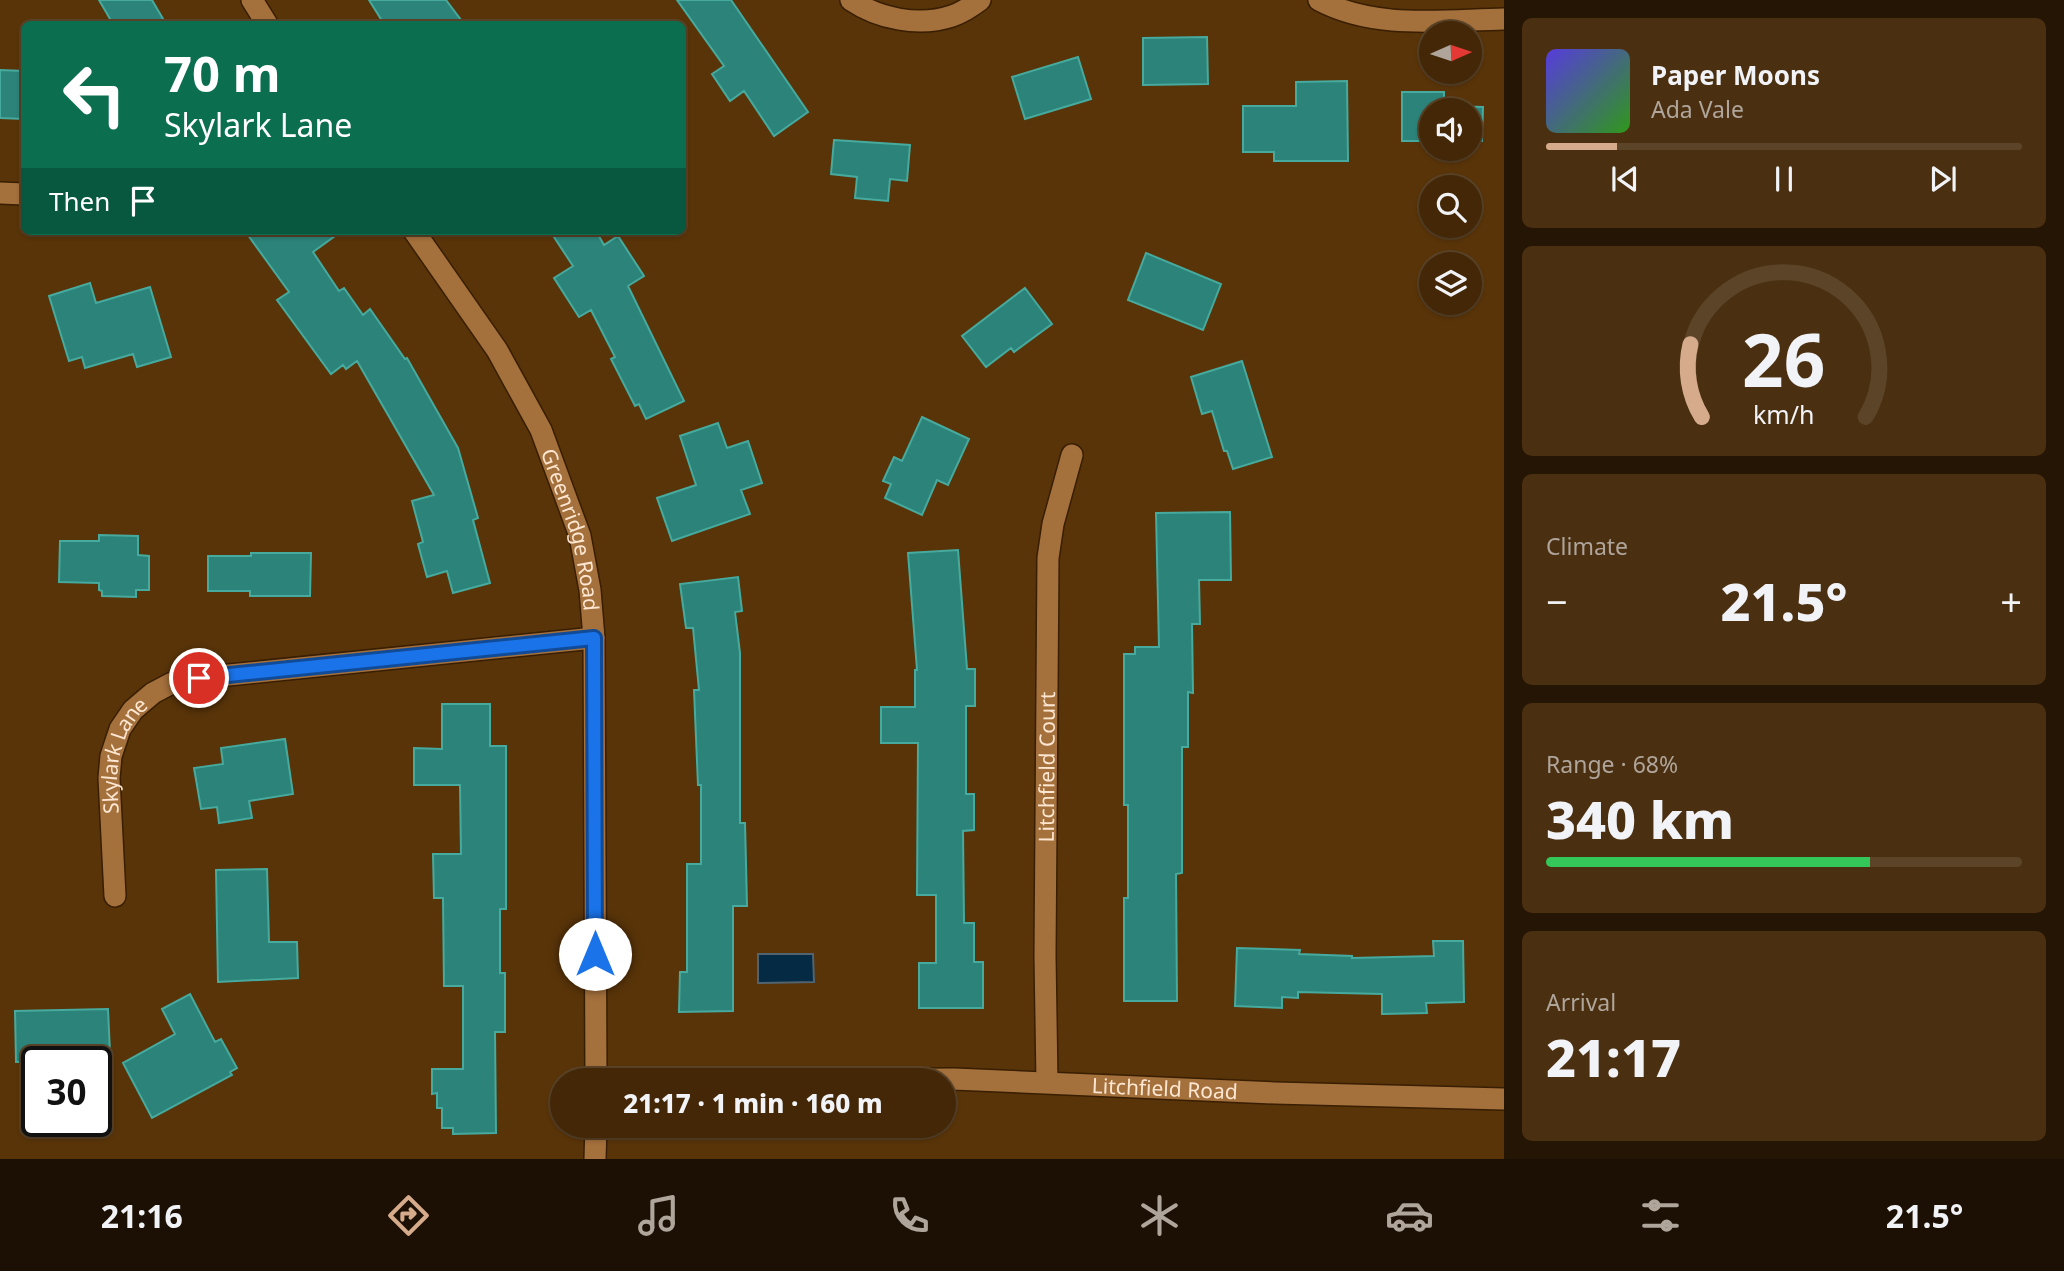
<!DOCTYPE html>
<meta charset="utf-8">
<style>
:root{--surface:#432707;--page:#4a2f11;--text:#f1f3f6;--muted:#afa59b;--line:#5b4428;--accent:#d6ab8b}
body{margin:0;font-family:"Noto Sans",sans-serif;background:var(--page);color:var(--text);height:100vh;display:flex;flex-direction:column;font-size:26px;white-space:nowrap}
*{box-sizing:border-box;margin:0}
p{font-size:23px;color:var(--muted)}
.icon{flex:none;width:38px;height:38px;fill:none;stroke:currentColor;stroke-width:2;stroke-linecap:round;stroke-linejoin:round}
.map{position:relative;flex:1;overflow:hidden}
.drawer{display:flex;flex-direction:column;gap:18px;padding:18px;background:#251504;width:560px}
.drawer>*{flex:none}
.top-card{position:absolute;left:21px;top:21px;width:665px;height:214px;border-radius:10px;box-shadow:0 2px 5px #0004,0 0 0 2px var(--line);background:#0b6e4f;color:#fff;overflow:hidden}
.needle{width:46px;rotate:87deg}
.buttons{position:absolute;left:1419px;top:21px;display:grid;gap:14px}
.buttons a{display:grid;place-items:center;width:63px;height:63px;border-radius:50%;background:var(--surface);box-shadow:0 2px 5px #0004,0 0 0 2px var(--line);font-size:35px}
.speed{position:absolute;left:21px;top:1046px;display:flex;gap:14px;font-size:35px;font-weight:700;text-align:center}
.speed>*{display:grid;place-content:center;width:91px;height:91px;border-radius:50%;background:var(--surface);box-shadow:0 2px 5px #0004,0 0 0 2px var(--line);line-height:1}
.speed .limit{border:4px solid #111;border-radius:10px;background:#fff;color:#111}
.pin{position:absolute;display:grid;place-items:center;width:60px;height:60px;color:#fff;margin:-30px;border:4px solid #fff;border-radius:50%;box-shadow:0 2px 7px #0007}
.me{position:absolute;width:77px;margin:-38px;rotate:0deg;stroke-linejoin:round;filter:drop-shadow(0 0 5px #0008)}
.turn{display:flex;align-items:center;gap:24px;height:147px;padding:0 28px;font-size:32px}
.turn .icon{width:91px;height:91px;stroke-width:2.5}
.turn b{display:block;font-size:49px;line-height:60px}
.then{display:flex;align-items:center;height:66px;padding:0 28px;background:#0003;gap:14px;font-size:26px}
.big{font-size:52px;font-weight:800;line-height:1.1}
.drawer .widget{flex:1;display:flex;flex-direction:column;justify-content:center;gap:10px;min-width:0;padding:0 24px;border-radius:10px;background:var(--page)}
.drawer .dial{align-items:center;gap:0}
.dial svg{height:182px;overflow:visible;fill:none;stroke:var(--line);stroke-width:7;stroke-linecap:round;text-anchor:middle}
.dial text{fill:var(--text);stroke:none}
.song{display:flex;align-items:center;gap:21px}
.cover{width:84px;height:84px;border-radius:10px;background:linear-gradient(135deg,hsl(250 70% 55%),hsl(110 70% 35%))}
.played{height:7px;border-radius:4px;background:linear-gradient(90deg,var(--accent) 15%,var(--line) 15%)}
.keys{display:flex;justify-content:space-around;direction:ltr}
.heat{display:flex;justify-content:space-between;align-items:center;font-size:38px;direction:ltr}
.charge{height:10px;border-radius:5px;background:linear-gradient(90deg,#34c759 68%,var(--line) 0)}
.trip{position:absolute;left:550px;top:1068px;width:406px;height:70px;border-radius:35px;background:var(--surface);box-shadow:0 2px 5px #0004,0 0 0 2px var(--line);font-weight:800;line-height:70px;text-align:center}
.tab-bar{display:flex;height:112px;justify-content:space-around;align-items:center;background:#1b1003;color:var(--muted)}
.tab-bar .icon{width:49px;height:49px}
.tab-bar .on{color:var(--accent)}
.tab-bar b{font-size:32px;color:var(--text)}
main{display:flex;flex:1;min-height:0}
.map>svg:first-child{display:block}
.water{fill:#052b44;stroke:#50636f;stroke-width:2}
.building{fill:#2c8379;stroke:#46aa9e;stroke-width:2}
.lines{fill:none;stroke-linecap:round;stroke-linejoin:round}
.minor-casing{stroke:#381e02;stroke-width:24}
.minor{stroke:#a4703c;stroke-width:21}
.route-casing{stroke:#114b97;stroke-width:18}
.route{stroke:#1a73e8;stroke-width:12}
.labels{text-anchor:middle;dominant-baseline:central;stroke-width:7;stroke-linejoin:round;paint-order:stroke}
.street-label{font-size:21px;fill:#fee7d2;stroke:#4e2a00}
</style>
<main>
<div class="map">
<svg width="1504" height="1159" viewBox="0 0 1504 1159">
<rect width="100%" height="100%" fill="#593409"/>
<path class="water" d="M 758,954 L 813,954 L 814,982 L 758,983 Z"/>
<path class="building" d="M 99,0 L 152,0 L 166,24 L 113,24 Z
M 369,0 L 446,0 L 464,24 L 384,24 Z
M 677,0 L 731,0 L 808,112 L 774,136 L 744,91 L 730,101 L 712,74 L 724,66 Z
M 1207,37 L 1208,84 L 1143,85 L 1143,38 Z
M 1078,57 L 1091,99 L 1025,119 L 1012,77 Z
M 0,70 L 24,71 L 24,119 L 0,118 Z
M 1347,81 L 1348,161 L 1274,161 L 1274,152 L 1243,152 L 1243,106 L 1296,106 L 1296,82 Z
M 1402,92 L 1444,92 L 1444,106 L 1483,107 L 1482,141 L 1470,141 L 1470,110 L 1432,110 L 1432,141 L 1402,141 Z
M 834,140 L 910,145 L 907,181 L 890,179 L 888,201 L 855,198 L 857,177 L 831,174 Z
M 245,231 L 342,231 L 313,252 L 339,291 L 344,288 L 363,315 L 370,309 L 405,359 L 407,358 L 458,448 L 478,518 L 473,520 L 490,583 L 453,593 L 447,571 L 427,577 L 418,544 L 423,542 L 412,501 L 434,495 L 357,361 L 346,369 L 343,365 L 331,374 L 277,300 L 289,292 Z
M 550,231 L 596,231 L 604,245 L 618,236 L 644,276 L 628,286 L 684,401 L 646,419 L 639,404 L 635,406 L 611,359 L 615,357 L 591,310 L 579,317 L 554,278 L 573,266 Z
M 1146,253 L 1221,284 L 1203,330 L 1128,300 Z
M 90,283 L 96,303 L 150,287 L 171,357 L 137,367 L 133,354 L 85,368 L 82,357 L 69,361 L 49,296 Z
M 1025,288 L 1052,324 L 1014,352 L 1011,348 L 986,367 L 962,336 Z
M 1242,361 L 1272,457 L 1233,469 L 1227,451 L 1224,451 L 1212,411 L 1202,414 L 1191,377 Z
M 922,417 L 969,439 L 948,485 L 937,480 L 922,515 L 885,498 L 891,484 L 883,481 L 894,457 L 902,461 Z
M 718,423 L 727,448 L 748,441 L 762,483 L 741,490 L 750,514 L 672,541 L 657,498 L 696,485 L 680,436 Z
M 1230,512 L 1231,580 L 1199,580 L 1200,624 L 1192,624 L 1193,693 L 1188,692 L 1188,747 L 1182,747 L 1182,873 L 1176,874 L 1177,1001 L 1124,1001 L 1124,898 L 1128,898 L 1128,805 L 1124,805 L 1124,654 L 1135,654 L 1135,647 L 1159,647 L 1156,513 Z
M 99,535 L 138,536 L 138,555 L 149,556 L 149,590 L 136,590 L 136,597 L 102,596 L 102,591 L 99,590 L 99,583 L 59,582 L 60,541 L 99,541 Z
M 958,550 L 967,669 L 975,669 L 975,706 L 966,706 L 966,794 L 974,794 L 974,830 L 963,831 L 964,923 L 974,923 L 974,962 L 983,962 L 983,1008 L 919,1008 L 919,963 L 936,963 L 936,895 L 917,895 L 918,743 L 881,743 L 881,707 L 915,707 L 915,670 L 917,670 L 908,553 Z
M 251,553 L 311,553 L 310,596 L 250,596 L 250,591 L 208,591 L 208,556 L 251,556 Z
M 738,577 L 742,611 L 735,612 L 740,653 L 740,823 L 745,823 L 747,906 L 733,906 L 733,1011 L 679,1012 L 680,972 L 687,972 L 687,864 L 701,864 L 701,785 L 698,785 L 694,690 L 699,690 L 693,628 L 686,628 L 680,584 Z
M 442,704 L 490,704 L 490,746 L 506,746 L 506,909 L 500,909 L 500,973 L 505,973 L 505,1032 L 495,1032 L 496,1133 L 453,1134 L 453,1128 L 442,1128 L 442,1108 L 437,1108 L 437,1093 L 432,1094 L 432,1069 L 463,1069 L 463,986 L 444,986 L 443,898 L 434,898 L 433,854 L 461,854 L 460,785 L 414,785 L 414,748 L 442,749 Z
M 285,739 L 293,794 L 249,801 L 252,818 L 219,823 L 217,807 L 201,809 L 194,768 L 223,764 L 221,748 Z
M 267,869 L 269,942 L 297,942 L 298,978 L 218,982 L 216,870 Z
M 1433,941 L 1463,941 L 1464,1002 L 1426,1003 L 1427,1013 L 1382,1014 L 1382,994 L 1298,992 L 1298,998 L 1282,997 L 1282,1008 L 1235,1006 L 1237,948 L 1300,950 L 1299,954 L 1352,956 L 1352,958 L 1434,956 Z
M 190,994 L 215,1042 L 221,1039 L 237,1068 L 230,1072 L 232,1075 L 152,1118 L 123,1063 L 175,1034 L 162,1009 Z
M 108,1009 L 110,1053 L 80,1054 L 81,1060 L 16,1062 L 15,1011 Z"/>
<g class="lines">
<defs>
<g id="minor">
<path d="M 252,0 L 267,24"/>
<path d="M 851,0 C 879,19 919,27 952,16 C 961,13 972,6 980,0"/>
<path d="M 1319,0 C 1375,30 1443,20 1504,19"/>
<path d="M 0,193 L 24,194"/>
<path id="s1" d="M 414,231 L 497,350 L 541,430 L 580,536 L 590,590 L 594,638 L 596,1080"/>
<path id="s2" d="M 115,896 L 109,778 L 111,756 L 120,729 L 133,710 L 153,693 L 172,683 L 199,678 L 594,638"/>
<path id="s3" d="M 825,1080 L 954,1079 L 1275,1093 L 1504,1099"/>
<path id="s4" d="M 1047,1082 L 1045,956 L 1048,558 L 1053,524 L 1072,455"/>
<path d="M 595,1159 L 596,1125"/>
</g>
</defs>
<use href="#minor" class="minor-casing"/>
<use href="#minor" class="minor"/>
</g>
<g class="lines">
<defs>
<path id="route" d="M 199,678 L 594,638 L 595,954"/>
</defs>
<use href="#route" class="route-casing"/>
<use href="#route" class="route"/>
</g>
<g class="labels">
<g class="street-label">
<text stroke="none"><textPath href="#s1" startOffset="341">Greenridge Road</textPath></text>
<text stroke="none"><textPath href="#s2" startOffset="144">Skylark Lane</textPath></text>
<text stroke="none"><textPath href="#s4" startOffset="315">Litchfield Court</textPath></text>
<text stroke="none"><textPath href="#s3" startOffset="340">Litchfield Road</textPath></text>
</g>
</g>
</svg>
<div class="buttons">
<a><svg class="needle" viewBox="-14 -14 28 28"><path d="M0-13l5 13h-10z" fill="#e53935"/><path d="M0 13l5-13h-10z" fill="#afa59b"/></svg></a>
<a><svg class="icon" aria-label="sound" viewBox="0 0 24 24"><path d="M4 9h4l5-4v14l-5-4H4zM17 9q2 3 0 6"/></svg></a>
<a><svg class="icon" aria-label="search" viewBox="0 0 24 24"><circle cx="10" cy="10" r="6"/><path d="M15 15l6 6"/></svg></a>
<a><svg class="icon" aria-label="layers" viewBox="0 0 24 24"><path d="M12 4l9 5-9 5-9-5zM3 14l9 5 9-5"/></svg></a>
</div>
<div class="speed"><div class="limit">30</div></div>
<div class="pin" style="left:199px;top:678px;background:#d93025"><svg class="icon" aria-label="arrive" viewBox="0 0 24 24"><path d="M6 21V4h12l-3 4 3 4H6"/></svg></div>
<svg class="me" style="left:595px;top:954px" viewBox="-20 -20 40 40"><circle r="19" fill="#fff"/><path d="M0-13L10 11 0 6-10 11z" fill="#1a73e8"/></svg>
<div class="trip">21:17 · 1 min · 160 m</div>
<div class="top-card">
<div class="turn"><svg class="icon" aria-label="left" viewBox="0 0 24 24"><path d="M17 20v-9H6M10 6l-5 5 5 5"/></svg><div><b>70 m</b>Skylark Lane</div></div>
<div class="then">Then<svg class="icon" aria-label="arrive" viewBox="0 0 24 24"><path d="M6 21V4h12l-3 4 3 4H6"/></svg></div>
</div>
</div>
<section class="drawer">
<div class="widget">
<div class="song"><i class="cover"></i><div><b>Paper Moons</b><p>Ada Vale</p></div></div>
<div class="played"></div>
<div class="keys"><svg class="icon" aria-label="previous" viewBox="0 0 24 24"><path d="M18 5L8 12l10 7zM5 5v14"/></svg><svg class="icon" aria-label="pause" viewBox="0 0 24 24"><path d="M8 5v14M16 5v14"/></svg><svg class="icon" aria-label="next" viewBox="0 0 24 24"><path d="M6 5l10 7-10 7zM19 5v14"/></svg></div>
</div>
<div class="widget dial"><svg viewBox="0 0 100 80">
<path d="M14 69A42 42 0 1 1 86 69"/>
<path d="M14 69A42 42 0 0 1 9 37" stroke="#d6ab8b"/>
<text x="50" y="56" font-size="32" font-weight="700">26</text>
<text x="50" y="72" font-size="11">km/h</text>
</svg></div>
<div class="widget"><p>Climate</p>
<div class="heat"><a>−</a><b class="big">21.5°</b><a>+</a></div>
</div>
<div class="widget"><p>Range · 68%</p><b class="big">340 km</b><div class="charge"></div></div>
<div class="widget"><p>Arrival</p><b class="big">21:17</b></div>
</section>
</main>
<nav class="tab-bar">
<b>21:16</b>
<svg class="icon on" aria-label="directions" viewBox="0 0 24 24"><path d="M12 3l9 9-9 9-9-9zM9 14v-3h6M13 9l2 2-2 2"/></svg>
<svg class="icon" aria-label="music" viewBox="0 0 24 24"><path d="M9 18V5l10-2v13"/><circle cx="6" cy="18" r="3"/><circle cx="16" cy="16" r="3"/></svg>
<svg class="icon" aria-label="phone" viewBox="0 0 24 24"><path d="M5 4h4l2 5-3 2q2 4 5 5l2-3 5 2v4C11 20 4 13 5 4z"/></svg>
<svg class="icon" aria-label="climate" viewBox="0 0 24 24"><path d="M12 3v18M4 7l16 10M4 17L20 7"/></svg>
<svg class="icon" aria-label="car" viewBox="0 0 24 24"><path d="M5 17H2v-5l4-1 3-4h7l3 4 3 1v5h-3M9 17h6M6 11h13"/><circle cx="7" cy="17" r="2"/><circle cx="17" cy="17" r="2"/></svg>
<svg class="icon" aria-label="filters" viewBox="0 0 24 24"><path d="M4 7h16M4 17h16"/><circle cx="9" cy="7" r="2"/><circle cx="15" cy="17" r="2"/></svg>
<b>21.5°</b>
</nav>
